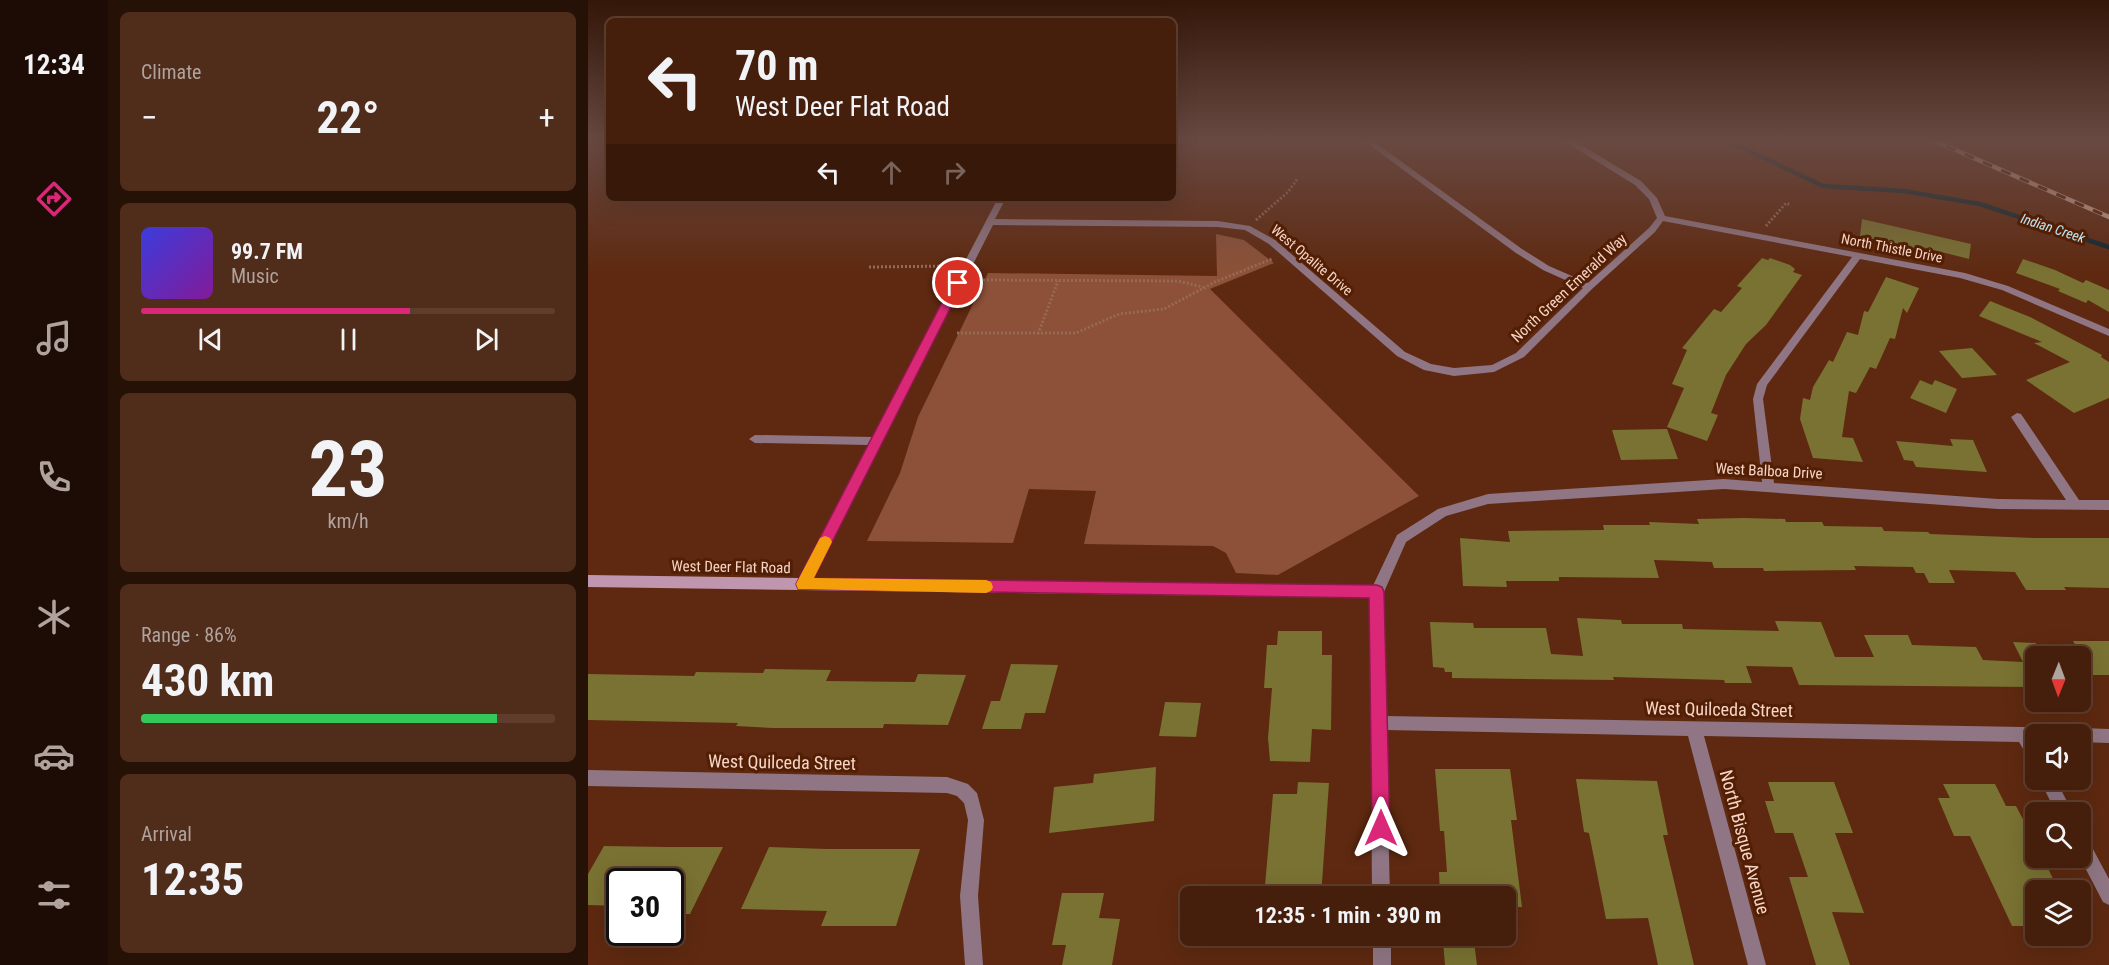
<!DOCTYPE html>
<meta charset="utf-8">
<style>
:root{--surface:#461f0c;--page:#502c1a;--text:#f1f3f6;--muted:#b0a29d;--line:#5e3d2d;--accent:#db2777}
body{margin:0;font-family:"Roboto Condensed",sans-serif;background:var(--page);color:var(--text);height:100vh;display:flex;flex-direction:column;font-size:22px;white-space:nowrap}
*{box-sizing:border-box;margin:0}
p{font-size:20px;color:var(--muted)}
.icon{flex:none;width:33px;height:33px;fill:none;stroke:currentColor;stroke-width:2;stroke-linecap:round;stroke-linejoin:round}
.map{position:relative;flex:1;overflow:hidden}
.details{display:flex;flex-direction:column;gap:12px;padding:12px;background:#261107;width:480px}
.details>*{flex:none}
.guide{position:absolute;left:18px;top:18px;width:570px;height:183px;border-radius:9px;box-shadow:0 6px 24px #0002,0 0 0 2px var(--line);background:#461f0c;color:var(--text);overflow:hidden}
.needle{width:39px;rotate:181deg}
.fabs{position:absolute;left:1437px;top:646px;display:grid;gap:12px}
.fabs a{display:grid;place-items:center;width:66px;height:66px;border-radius:9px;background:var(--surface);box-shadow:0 6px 24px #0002,0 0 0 2px var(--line);font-size:30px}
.speed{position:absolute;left:18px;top:868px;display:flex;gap:12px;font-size:30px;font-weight:700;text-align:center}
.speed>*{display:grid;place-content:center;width:78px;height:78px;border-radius:50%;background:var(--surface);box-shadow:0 6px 24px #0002,0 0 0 2px var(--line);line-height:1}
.speed .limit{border:3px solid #111;border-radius:9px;background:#fff;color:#111}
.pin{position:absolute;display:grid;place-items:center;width:51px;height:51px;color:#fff;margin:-26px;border:3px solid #fff;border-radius:50%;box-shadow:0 2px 6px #0007}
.me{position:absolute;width:66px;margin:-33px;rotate:0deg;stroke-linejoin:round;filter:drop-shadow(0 0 4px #0008)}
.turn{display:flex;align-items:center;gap:21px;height:126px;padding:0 30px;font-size:27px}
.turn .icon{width:78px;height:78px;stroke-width:2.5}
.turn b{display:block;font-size:42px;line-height:51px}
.lanes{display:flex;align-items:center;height:57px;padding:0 30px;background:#0003;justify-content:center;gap:30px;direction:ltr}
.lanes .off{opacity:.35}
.big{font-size:45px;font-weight:700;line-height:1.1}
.details .tile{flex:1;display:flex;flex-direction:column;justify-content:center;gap:9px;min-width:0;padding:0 21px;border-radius:9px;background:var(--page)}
.details .dial{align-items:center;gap:0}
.dial b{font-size:78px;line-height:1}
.song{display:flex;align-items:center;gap:18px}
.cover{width:72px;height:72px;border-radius:9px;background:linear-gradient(135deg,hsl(240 70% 55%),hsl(290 70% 35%))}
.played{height:6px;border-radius:3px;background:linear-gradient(90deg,var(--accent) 65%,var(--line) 65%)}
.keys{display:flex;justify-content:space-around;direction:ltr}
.heat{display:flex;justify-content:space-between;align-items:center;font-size:33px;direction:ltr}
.charge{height:9px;border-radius:4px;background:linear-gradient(90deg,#34c759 86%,var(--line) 0)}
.trip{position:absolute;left:592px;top:886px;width:336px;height:60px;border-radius:9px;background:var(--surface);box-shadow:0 6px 24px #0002,0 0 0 2px var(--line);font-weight:700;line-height:60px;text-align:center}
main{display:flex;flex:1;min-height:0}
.tab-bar{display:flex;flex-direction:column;width:108px;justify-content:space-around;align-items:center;background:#1c0c05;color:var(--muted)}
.tab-bar .icon{width:42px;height:42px}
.tab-bar .on{color:var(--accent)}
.tab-bar b{font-size:27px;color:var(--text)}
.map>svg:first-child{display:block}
.green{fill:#8c5138}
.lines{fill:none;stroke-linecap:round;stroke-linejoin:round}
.stream{stroke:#0c2731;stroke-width:4.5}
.building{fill:#797232}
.path{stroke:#986a56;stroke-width:3;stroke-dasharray:2 2;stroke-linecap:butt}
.street{fill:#907684;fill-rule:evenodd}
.secondary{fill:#bf96ad;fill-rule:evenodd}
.rail-casing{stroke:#cba493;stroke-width:4.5}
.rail{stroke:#521e04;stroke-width:3;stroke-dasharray:10;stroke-linecap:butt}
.route{fill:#db2777;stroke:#8e194d;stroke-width:1.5}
.slow{fill:#f59e0b}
.labels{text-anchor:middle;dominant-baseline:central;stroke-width:6;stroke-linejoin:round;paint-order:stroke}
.far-water-label{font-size:14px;font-style:italic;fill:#bee8f8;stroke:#521e04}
.far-street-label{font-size:14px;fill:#f7d5c7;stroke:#521e04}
.street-label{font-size:15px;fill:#f7d5c7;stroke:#521e04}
.near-street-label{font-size:18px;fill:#f7d5c7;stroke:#521e04}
</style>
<main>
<nav class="tab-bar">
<b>12:34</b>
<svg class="icon on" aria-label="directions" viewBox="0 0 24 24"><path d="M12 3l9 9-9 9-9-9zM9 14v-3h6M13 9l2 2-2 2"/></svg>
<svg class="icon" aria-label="music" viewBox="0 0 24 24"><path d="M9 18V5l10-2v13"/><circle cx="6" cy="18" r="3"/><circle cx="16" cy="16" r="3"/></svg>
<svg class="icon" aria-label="phone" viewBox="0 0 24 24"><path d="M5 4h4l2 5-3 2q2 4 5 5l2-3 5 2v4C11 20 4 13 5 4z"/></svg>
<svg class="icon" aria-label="climate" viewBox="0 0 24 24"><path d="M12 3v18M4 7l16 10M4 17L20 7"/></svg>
<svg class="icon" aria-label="car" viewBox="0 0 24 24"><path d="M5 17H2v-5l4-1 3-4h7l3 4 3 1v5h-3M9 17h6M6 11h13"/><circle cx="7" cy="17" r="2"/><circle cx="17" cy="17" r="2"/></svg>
<svg class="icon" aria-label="filters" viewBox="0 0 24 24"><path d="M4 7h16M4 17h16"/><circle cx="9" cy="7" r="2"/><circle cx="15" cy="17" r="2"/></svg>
</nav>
<section class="details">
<div class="tile"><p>Climate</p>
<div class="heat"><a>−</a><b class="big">22°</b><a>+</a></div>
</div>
<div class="tile">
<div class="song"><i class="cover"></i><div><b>99.7 FM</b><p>Music</p></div></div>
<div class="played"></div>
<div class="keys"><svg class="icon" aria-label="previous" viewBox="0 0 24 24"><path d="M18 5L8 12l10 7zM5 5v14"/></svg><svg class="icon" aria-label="pause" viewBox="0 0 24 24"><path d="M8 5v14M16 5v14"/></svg><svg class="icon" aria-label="next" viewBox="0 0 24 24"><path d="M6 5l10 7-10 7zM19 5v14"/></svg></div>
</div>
<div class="tile dial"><b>23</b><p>km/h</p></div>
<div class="tile"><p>Range · 86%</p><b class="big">430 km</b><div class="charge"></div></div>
<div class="tile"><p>Arrival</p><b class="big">12:35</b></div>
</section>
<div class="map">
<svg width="1521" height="965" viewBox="0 0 1521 965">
<rect width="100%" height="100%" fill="#5e2910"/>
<path class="green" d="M 628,234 L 656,240 L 686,263 L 622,289 L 831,496 L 690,575 L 648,573 L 638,553 L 625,546 L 496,544 L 508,491 L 441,489 L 425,543 L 279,541 L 312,473 L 330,417 L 400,273 L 629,276 Z"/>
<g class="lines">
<path class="stream" d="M 1134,138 L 1235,186 L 1316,191 L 1392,204 L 1521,247"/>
</g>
<path class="building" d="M 1274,219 L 1383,244 L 1381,259 L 1330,246 L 1330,249 L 1272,236 Z
M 1174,258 L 1180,260 L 1182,258 L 1202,265 L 1207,269 L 1205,272 L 1214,275 L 1178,325 L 1158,344 L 1138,375 L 1123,413 L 1130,415 L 1119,441 L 1079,427 L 1096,388 L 1084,384 L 1099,350 L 1094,348 L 1126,309 L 1133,312 L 1154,288 L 1149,286 Z
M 1435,259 L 1467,270 L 1495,283 L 1498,280 L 1521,290 L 1521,312 L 1500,300 L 1498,303 L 1470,291 L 1472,289 L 1428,273 Z
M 1298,277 L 1331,288 L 1319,313 L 1315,308 L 1307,339 L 1302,338 L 1288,369 L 1282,367 L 1268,393 L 1261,391 L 1254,437 L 1265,438 L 1275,462 L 1225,458 L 1212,419 L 1215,398 L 1222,400 L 1225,387 L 1241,360 L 1245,362 L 1259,332 L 1270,335 L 1276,311 L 1280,312 Z
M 1402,301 L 1442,317 L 1514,355 L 1513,357 L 1521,362 L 1521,398 L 1486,413 L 1438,380 L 1482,362 L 1446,343 L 1454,342 L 1391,316 Z
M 1384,348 L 1409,375 L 1374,378 L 1351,351 Z
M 1332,380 L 1344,385 L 1347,380 L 1369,389 L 1358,413 L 1322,398 Z
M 1079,429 L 1090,459 L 1033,460 L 1024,430 Z
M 1362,439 L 1385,440 L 1399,472 L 1328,467 L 1325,461 L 1316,460 L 1308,441 L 1365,446 Z
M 1156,518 L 1197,519 L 1198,522 L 1234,522 L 1236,526 L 1294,527 L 1296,531 L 1340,532 L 1342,534 L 1446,538 L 1521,538 L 1521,588 L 1476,587 L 1478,590 L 1438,590 L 1427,572 L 1361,570 L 1367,583 L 1341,583 L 1336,573 L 1328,573 L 1325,567 L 1266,566 L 1268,570 L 1176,571 L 1175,568 L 1126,568 L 1124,562 L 1066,560 L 1071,578 L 971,577 L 971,581 L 918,581 L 919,587 L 875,586 L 872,538 L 922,542 L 920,531 L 1016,530 L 1015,525 L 1062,525 L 1061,522 L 1111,524 L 1109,519 Z
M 989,618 L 1033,620 L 1034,624 L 1094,624 L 1095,629 L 1191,631 L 1187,621 L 1233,622 L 1247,657 L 1286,657 L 1276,635 L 1320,635 L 1324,645 L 1388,647 L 1395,660 L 1435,662 L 1425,642 L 1448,643 L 1448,687 L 1211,685 L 1204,667 L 1158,666 L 1164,683 L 1137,683 L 1136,680 L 1025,677 L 1026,680 L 864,678 L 864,672 L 857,672 L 856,668 L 845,667 L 842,622 L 885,623 L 886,628 L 958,628 L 963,654 L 995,656 Z
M 690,631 L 734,631 L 734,655 L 744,655 L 743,730 L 724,729 L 722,762 L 682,761 L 680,738 L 684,688 L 676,688 L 679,645 L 689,645 Z
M 1485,641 L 1521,641 L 1521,675 L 1505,675 Z
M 423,664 L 470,665 L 457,713 L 437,713 L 433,729 L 394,729 L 403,701 L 412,701 Z
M 177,669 L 243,670 L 238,681 L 327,682 L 330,674 L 378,675 L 360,725 L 296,724 L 295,728 L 185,728 L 148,726 L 150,723 L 0,720 L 0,674 L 106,676 L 108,672 L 175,673 Z
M 577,702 L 613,703 L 608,737 L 571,736 Z
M 568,767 L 566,821 L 461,833 L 466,787 L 505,783 L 506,774 Z
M 847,769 L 922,769 L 929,820 L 923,820 L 934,907 L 918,907 L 918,897 L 852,897 L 851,872 L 859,872 L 856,831 L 852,831 Z
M 988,779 L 1069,781 L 1080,835 L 1075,835 L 1106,965 L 1070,965 L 1060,918 L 1018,919 L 1001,833 L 996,832 Z
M 710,782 L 741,783 L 733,897 L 676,897 L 685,794 L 709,794 Z
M 1180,782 L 1246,782 L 1265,833 L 1247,833 L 1276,913 L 1244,912 L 1262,965 L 1228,965 L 1201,877 L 1220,877 L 1205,833 L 1187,833 L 1177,801 L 1186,801 Z
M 1355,784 L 1407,784 L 1418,806 L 1428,806 L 1448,844 L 1448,858 L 1455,858 L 1471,891 L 1448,891 L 1448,926 L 1424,926 L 1382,836 L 1366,836 L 1350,798 L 1362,798 Z
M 16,846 L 77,847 L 135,847 L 102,914 L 82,914 L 82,882 L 32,882 L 32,906 L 0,905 L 0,874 Z
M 181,847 L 238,849 L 332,849 L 308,926 L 233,926 L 239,911 L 153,909 Z
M 474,893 L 516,893 L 511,918 L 532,919 L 524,965 L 474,965 L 478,945 L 464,945 Z
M 855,941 L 886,942 L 889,965 L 857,965 Z"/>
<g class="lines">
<path class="path" d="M 668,220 L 700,192 L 710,178
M 1178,226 L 1198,203 L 1203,205
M 281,267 L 365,266
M 395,280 L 590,281 L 615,287
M 369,333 L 488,333 L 531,314 L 576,309 L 627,282 L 684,259
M 450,334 L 470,281"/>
<path class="street" d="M 772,138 L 781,138 L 934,249 L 961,266 L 1000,283 L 1061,228 L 1069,218 L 1061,199 L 1047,185 L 971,138 L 981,138 L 1053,181 L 1069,198 L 1077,216 L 1377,273 L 1420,286 L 1521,329 L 1521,336 L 1414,290 L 1372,278 L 1272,259 L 1179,385 L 1175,399 L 1186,483 L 1410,499 L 1478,500 L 1423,417 L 1429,413 L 1433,414 L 1491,500 L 1521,500 L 1521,510 L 1410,509 L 1136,489 L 900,504 L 858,516 L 818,542 L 796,592 L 798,716 L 1435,727 L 1469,728 L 1474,730 L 1477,735 L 1448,735 L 1448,764 L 1443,762 L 1431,742 L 1116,736 L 1178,965 L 1160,965 L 1100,736 L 798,730 L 802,897 L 784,897 L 782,592 L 809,535 L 850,509 L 900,494 L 1136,479 L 1174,482 L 1165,399 L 1169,384 L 1264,257 L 1075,221 L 1067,232 L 1004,289 L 936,357 L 906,372 L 866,376 L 836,370 L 809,356 L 681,244 L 657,230 L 630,227 L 405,225 L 220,588 L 215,590 L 210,588 L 208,584 L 210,580 L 281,445 L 167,443 L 161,439 L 167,435 L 285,437 L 410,198 L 418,198 L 407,219 L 630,221 L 662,226 L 687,240 L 817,352 L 843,364 L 866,368 L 904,365 L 928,353 L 995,288 L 955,270 L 928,253 Z
M 1492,728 L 1521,729 L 1521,743 L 1492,742 L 1492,735 L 1484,735 L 1487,730 Z
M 0,770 L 359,777 L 380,784 L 389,793 L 396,820 L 390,896 L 395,965 L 377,965 L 372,896 L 380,820 L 376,803 L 369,796 L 359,793 L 0,786 Z
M 1452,780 L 1468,780 L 1485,813 L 1468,813 Z
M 1492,834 L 1498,836 L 1521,879 L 1521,905 L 1515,902 L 1492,858 Z
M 785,936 L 803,936 L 803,965 L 785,965 Z"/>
<path class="secondary" d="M 0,575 L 789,586 L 794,588 L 796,592 L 794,596 L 789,598 L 0,587 Z"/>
<defs>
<path id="rail" d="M 1340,138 L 1521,217"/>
</defs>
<use href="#rail" class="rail-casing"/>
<use href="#rail" class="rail"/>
</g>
<linearGradient id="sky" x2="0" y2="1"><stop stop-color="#341709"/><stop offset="0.51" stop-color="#684942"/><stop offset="1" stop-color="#684942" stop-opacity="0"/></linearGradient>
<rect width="1521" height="273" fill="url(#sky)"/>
<path class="route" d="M 370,280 L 375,283 L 226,578 L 789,585 L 794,587 L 796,592 L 802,828 L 800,834 L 793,837 L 787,834 L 784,828 L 781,598 L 210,589 L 208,584 L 210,580 L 364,283 Z"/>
<path class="slow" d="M 237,536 L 242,538 L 244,542 L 226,578 L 398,580 L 403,582 L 405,587 L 403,591 L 398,593 L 210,589 L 208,584 L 210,580 L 232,538 Z"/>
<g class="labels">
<g class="far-water-label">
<text transform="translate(1465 228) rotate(18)">Indian Creek</text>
</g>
<g class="far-street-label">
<text transform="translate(1304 248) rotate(11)">North Thistle Drive</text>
<text transform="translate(724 260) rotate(40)">West Opalite Drive</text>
</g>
<g class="street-label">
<text transform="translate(981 288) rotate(-43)">North Green Emerald Way</text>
<text transform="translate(1181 471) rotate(3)">West Balboa Drive</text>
<text transform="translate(143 567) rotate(1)">West Deer Flat Road</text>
</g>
<g class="near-street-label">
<text transform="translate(1131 709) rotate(1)">West Quilceda Street</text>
<text transform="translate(194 762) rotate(1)">West Quilceda Street</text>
<text transform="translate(1157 842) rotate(75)">North Bisque Avenue</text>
</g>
</g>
</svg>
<div class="fabs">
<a><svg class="needle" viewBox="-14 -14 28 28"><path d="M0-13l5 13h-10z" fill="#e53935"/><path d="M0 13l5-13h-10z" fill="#b0a29d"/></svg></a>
<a><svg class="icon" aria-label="sound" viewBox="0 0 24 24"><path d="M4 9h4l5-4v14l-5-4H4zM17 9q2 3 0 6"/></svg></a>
<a><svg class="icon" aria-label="search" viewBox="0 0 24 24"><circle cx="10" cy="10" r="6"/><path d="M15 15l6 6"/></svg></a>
<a><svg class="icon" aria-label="layers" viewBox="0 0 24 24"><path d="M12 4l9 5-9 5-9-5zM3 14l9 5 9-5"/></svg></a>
</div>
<div class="speed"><div class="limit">30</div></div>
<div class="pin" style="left:370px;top:283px;background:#d93025"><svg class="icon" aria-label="arrive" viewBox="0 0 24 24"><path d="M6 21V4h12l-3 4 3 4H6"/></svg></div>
<svg class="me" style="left:793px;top:828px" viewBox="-20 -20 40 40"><path d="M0-17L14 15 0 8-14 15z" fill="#db2777" stroke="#fff" stroke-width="4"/></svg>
<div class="trip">12:35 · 1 min · 390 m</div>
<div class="guide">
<div class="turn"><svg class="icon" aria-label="left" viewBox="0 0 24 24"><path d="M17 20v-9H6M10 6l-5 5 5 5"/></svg><div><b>70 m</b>West Deer Flat Road</div></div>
<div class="lanes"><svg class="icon" aria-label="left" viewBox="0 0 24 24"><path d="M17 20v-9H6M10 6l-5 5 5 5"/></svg><svg class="icon off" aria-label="ahead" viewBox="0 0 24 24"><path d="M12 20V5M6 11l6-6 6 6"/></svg><svg class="icon off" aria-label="right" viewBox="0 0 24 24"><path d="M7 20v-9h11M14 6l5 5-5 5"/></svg></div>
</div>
</div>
</main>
